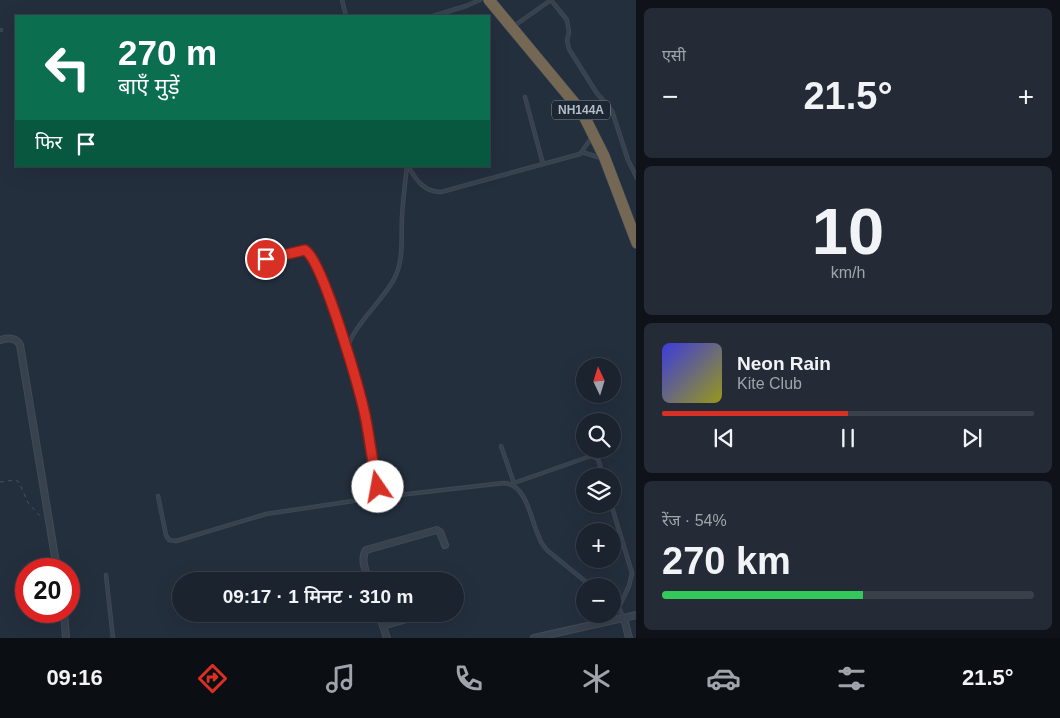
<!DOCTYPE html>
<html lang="hi">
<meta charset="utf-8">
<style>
:root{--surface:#1b232e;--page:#242b36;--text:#f1f3f6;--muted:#a0a4aa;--line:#39404a;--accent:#d93025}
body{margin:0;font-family:Arial,"Noto Sans Devanagari",sans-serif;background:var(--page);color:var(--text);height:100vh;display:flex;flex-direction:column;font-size:19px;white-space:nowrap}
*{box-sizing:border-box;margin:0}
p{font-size:16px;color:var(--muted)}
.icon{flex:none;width:28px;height:28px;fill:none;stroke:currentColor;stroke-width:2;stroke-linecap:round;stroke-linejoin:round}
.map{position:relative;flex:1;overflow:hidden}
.side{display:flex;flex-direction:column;gap:8px;padding:8px;background:#0f1319;width:424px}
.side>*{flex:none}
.hud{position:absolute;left:15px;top:15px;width:475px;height:152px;border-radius:0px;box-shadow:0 5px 20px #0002,0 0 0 1px var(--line);background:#0b6e4f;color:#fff;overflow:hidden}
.needle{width:32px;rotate:356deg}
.fabs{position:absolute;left:576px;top:358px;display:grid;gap:10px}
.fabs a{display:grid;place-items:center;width:45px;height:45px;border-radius:50%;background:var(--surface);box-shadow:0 5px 20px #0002,0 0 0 1px var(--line);font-size:25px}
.speed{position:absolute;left:15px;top:558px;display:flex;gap:10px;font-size:25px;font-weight:700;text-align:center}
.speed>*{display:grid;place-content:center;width:65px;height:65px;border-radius:50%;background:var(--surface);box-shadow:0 5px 20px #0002,0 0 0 1px var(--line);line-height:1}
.speed .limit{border:8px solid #d22;background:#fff;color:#111}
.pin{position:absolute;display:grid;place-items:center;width:42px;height:42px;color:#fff;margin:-21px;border:2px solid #fff;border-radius:50%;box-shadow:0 1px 5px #0007}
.me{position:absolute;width:55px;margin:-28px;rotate:348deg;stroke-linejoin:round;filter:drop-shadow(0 0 4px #0008)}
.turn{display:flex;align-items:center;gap:18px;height:105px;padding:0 20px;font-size:22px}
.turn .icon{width:65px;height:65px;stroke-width:2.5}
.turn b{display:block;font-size:35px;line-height:42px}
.then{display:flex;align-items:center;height:48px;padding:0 20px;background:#0003;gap:10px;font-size:19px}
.big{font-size:38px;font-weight:600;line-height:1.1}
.side .tile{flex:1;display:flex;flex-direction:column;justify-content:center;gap:8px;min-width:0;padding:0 18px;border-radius:8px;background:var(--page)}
.side .dial{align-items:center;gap:0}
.dial b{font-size:65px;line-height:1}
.song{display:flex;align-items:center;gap:15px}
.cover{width:60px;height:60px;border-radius:8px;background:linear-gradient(135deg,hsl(240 70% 55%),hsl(60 70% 35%))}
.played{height:5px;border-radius:2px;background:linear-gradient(90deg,var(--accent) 50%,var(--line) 50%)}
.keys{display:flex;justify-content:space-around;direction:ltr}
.heat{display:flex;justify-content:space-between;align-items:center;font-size:28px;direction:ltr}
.charge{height:8px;border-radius:4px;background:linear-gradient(90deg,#34c759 54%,var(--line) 0)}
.trip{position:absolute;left:172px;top:572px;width:292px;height:50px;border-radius:25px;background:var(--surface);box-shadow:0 5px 20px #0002,0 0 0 1px var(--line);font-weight:600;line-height:50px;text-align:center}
.tab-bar{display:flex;height:80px;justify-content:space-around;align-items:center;background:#0b0e12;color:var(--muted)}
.tab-bar .icon{width:35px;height:35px}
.tab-bar .active{color:var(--accent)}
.tab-bar b{font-size:22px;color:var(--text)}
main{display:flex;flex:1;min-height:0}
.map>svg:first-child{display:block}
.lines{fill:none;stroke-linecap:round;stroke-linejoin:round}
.lane-casing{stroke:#414a57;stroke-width:4.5}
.street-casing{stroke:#414a57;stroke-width:8}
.highway-casing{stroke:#434c59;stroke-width:12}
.path{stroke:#3f5557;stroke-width:1;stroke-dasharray:4 4;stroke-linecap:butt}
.lane{stroke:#38414e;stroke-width:3}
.street{stroke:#38414e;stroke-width:6}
.highway{stroke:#746855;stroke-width:11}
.route-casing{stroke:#8d1f18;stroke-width:12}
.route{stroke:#d93025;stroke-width:9}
.labels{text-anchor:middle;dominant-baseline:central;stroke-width:5;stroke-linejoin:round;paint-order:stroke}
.shield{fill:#1d2633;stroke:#878f9c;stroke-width:1}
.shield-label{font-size:12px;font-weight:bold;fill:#b4bcc9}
</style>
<main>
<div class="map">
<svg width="637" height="638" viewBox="0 0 637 638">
<rect width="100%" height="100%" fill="#242f3e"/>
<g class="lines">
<defs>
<path id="lane" d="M 342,0 L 346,16
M 551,0 L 567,20 L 569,32 L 567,40 L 569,49 L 596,92 L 612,111 L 628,160 L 637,178
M 433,16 L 466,6 L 480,0
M 514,26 L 551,0
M 0,30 L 1,30
M 525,97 L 543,164
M 582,152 L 601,158
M 407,166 C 405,183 403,200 402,216 C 401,236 404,259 395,277 C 385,299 350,328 347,351 L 364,412 L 379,487 L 382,492 L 390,496 L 504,483 C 527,484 531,521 539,537 C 541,543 544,547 548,551 L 591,586
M 408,166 C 416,180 424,192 441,192 L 580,154 L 592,137
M 266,259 L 303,250 L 307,250 L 323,280 L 346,349
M 501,446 L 514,483
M 511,484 L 591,456 L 598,459 L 603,476
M 158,496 L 166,535 L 169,540 L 176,541 L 266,514 L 380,497 L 386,495
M 611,504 L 632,573 L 629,586 L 619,607
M 106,575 L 113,638
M 612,602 L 619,607 L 623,617"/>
<path id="street" d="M 0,340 C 8,338 16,337 20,345 L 57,569
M 369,581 C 366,572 360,559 366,550 L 437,530 L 440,532 L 445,545
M 456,604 L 460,599 L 458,586
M 64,611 L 66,638
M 379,614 L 387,638
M 624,618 L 629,638
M 383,626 L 423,614
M 534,638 L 637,615"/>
<path id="highway" d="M 489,0 L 582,112 L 604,156 L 637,243"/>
</defs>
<use href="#lane" class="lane-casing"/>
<use href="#street" class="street-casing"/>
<use href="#highway" class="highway-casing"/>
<path class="path" d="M 0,482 L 15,480 L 19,482 L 28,503 L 43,519"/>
<use href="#lane" class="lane"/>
<use href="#street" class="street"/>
<use href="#highway" class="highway"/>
</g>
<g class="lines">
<defs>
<path id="route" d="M 266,259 L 305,250 C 323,261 359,388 365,415 C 370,439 372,463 378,487"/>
</defs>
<use href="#route" class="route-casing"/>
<use href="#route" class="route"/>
</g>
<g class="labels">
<rect class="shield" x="552" y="100.5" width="58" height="19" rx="4"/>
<g class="shield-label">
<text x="581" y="110">NH144A</text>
</g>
</g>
</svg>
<div class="fabs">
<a><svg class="needle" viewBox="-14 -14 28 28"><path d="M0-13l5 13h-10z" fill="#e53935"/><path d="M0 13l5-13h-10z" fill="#a0a4aa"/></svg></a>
<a><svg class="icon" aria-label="search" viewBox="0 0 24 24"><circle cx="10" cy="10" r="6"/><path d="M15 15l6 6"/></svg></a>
<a><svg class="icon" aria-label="layers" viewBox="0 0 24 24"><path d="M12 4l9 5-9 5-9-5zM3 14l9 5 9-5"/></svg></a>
<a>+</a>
<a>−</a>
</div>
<div class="speed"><div class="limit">20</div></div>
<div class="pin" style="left:266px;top:259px;background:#d93025"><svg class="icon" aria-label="arrive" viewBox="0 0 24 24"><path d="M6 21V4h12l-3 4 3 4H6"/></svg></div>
<svg class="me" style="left:378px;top:487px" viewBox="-20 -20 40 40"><circle r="19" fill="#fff"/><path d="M0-13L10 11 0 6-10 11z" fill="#d93025"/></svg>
<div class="trip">09:17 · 1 मिनट · 310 m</div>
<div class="hud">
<div class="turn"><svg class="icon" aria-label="left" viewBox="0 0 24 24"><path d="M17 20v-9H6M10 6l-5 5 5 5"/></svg><div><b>270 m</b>बाएँ मुड़ें</div></div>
<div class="then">फिर<svg class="icon" aria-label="arrive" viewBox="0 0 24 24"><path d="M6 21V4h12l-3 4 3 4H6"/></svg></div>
</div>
</div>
<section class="side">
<div class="tile"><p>एसी</p>
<div class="heat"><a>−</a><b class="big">21.5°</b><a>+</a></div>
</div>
<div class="tile dial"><b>10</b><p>km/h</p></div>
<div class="tile">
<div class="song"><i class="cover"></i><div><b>Neon Rain</b><p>Kite Club</p></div></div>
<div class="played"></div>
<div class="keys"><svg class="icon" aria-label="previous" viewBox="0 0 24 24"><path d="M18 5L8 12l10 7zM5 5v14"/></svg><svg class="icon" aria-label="pause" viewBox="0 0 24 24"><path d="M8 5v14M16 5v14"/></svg><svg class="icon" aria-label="next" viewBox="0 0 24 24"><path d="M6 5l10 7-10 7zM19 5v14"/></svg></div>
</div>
<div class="tile"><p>रेंज · 54%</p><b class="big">270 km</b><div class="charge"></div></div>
</section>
</main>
<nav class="tab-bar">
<b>09:16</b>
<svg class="icon active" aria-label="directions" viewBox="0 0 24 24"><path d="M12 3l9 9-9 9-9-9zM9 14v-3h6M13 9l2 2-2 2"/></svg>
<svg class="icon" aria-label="music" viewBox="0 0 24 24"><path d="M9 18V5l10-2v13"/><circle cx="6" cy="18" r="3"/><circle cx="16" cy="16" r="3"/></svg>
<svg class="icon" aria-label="phone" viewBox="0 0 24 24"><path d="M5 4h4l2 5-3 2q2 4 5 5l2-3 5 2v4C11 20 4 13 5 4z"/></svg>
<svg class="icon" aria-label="climate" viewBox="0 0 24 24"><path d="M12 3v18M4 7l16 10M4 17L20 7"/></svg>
<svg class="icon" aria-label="car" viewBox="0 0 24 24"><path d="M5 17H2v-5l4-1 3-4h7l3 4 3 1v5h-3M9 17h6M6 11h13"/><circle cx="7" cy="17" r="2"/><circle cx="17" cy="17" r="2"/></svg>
<svg class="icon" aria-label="filters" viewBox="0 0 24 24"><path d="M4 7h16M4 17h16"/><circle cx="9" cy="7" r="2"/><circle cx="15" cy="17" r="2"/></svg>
<b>21.5°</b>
</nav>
